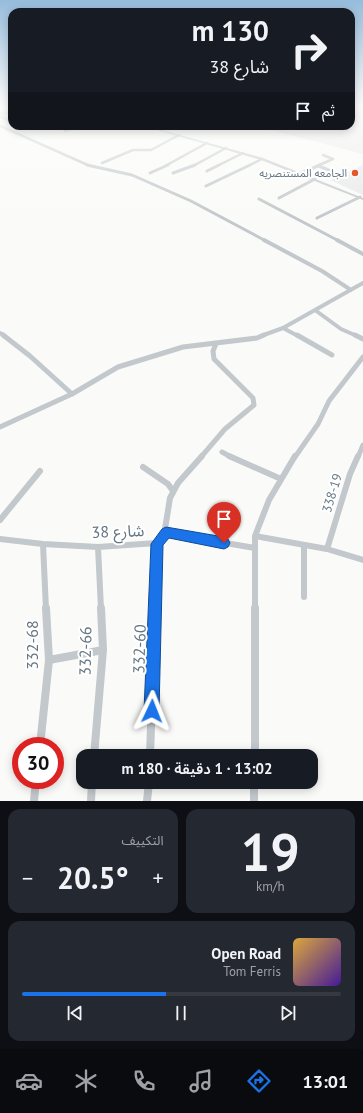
<!DOCTYPE html>
<html lang="ar">
<meta charset="utf-8">
<style>
:root{--surface:#171b24;--page:#242831;--text:#f1f3f6;--muted:#9ea1a6;--line:#363941;--accent:#1a73e8}
body{margin:0;font-family:"PT Sans","Noto Sans Arabic",sans-serif;background:var(--page);color:var(--text);direction:rtl;height:100vh;display:flex;flex-direction:column;font-size:15px;white-space:nowrap}
*{box-sizing:border-box;margin:0}
p{font-size:13px;color:var(--muted)}
.icon{flex:none;width:22px;height:22px;fill:none;stroke:currentColor;stroke-width:2;stroke-linecap:round;stroke-linejoin:round}
.map{position:relative;height:801px;overflow:hidden;direction:ltr}
.details{display:flex;flex-direction:column;gap:8px;padding:8px;background:#0d0f14;flex:1}
.details>*{flex:none}
.top-card{position:absolute;left:8px;top:8px;width:347px;height:122px;border-radius:12px;box-shadow:0 2px 10px #0003;direction:rtl;background:#171b24;color:var(--text);overflow:hidden}
.speed{position:absolute;left:12px;top:737px;display:flex;gap:8px;font-size:20px;font-weight:700;text-align:center}
.speed>*{display:grid;place-content:center;width:52px;height:52px;border-radius:50%;background:var(--surface);box-shadow:0 2px 10px #0003;line-height:1}
.speed .limit{border:6px solid #d22;background:#fff;color:#111}
.pin{position:absolute;display:grid;place-items:center;width:34px;height:34px;color:#fff;margin:-41px -17px;border-radius:50% 50% 50% 0;rotate:-45deg;box-shadow:0 0 4px #0007}
.pin .icon{rotate:45deg}
.me{position:absolute;width:44px;margin:-22px;rotate:2deg;stroke-linejoin:round;filter:drop-shadow(0 0 3px #0008)}
.turn{display:flex;align-items:center;gap:14px;height:84px;padding:0 20px;font-size:18px}
.turn .icon{width:52px;height:52px;stroke-width:2.5}
.turn b{display:block;font-size:28px;line-height:34px}
.then{display:flex;align-items:center;height:38px;padding:0 20px;background:#0003;gap:8px;font-size:15px}
.big{font-size:30px;font-weight:600;line-height:1.1}
.details .tile{flex:1;display:flex;flex-direction:column;justify-content:center;gap:6px;min-width:0;padding:0 14px;border-radius:12px;background:var(--page)}
.details .dial{align-items:center;gap:0}
.dial b{font-size:52px;line-height:1}
.song{display:flex;align-items:center;gap:12px}
.cover{width:48px;height:48px;border-radius:6px;background:linear-gradient(135deg,hsl(40 70% 55%),hsl(260 70% 35%))}
.played{height:4px;border-radius:2px;background:linear-gradient(90deg,var(--accent) 45%,var(--line) 45%)}
.keys{display:flex;justify-content:space-around;direction:ltr}
.heat{display:flex;justify-content:space-between;align-items:center;font-size:22px;direction:ltr}
.details .tiles{flex:1;display:grid;gap:8px;grid-template-columns:1fr 1fr}
.tile:last-child{grid-column:span 2}
.trip{position:absolute;left:76px;top:749px;width:242px;height:40px;border-radius:12px;background:var(--surface);box-shadow:0 2px 10px #0003;font-weight:600;line-height:40px;text-align:center;direction:rtl}
.dock{display:flex;height:64px;justify-content:space-around;align-items:center;background:#090b0e;color:var(--muted)}
.dock .icon{width:28px;height:28px}
.dock .current{color:var(--accent)}
.dock b{font-size:18px;color:var(--text)}
.map>svg:first-child{display:block}
.built{fill:#e8e9e9}
.lines{fill:none;stroke-linecap:round;stroke-linejoin:round}
.minor-far5{stroke:#c3c8cc;stroke-width:2.5}
.minor-far4{stroke:#c3c8cc;stroke-width:3}
.minor-far3{stroke:#c3c8cc;stroke-width:4}
.minor-far2{stroke:#c3c8cc;stroke-width:5}
.minor-far1{stroke:#c3c8cc;stroke-width:6}
.minor{stroke:#c3c8cc;stroke-width:8}
.tertiary{fill:#c3c8cc;fill-rule:evenodd}
.route{fill:#1a73e8;stroke:#114b97}
.poi-dot{fill:#e4572e;stroke:#fff;stroke-width:1.5}
.labels{text-anchor:middle;dominant-baseline:central;stroke-width:4;stroke-linejoin:round;paint-order:stroke}
.far-poi-label{font-size:11px;fill:#657683;stroke:#fff;text-anchor:end}
.street-label{font-size:13px;fill:#657683;stroke:#fff}
.near-street-label{font-size:16px;fill:#657683;stroke:#fff}
</style>
<div class="map">
<svg width="363" height="801" viewBox="0 0 363 801">
<rect width="100%" height="100%" fill="#fafaf8"/>
<path class="built" d="M 351,106 L 363,106 L 363,154 L 255,126 L 351,126 Z
M 363,165 L 363,195 L 330,180 Z"/>
<g class="lines">
<path class="minor-far5" d="M 0,114 L 12,111
M 0,116 L 12,122
M 0,126 L 90,166
M 25,128 L 36,126
M 65,131 L 81,126
M 102,163 L 133,150 L 151,150 L 179,135
M 165,166 L 207,143
M 193,166 L 226,148
M 217,166 L 243,153
M 248,166 L 262,159
M 317,166 L 333,159 L 323,155"/>
<path class="minor-far4" d="M 87,165 L 132,175 L 191,201 L 266,241
M 319,166 L 338,174
M 207,171 L 219,165
M 150,173 L 168,165
M 173,173 L 195,165
M 301,173 L 320,165
M 206,186 L 250,165
M 279,198 L 315,179
M 259,199 L 339,241
M 317,218 L 360,197"/>
<path class="minor-far3" d="M 264,240 L 322,271 L 351,290
M 337,240 L 363,254
M 315,310 L 341,329 L 357,336
M 283,328 L 298,336
M 0,333 L 5,336
M 261,336 L 283,328 L 363,283"/>
<path class="minor-far2" d="M 3,335 L 30,356 L 72,394
M 297,335 L 332,355
M 355,335 L 363,339
M 0,427 L 72,394 L 118,367 L 183,347 L 257,338 L 264,335
M 222,452 L 231,457
M 201,457 L 225,429 L 254,405 L 253,398 L 214,359 L 213,351 L 216,344
M 295,457 L 318,424 L 329,401 L 363,357
M 358,457 L 363,445"/>
<path class="minor-far1" d="M 229,456 L 281,479
M 143,467 L 168,484 L 173,491
M 0,520 L 40,471
M 166,533 L 165,529 L 170,498 L 178,483 L 202,456
M 255,536 L 327,549 L 363,560
M 0,539 L 43,544 L 98,547 L 157,543 L 166,533 L 255,548
M 43,544 L 46,609
M 304,545 L 304,597
M 98,547 L 101,609
M 327,549 L 350,474 L 358,456
M 155,609 L 157,543
M 255,609 L 255,536 L 269,500 L 295,456"/>
<path class="minor" d="M 255,608 L 255,756
M 49,660 L 103,650
M 40,746 L 49,660 L 46,608
M 94,756 L 103,650 L 101,608
M 150,756 L 155,608
M 254,782 L 254,801
M 34,801 L 36,780
M 91,801 L 92,782
M 147,801 L 149,782"/>
<path class="tertiary" d="M 143,126 L 147,126 L 263,158 L 363,198 L 363,200 L 261,160 Z"/>
</g>
<linearGradient id="sky" x2="0" y2="1"><stop stop-color="#96bcdc"/><stop offset="0.49" stop-color="#fdfdfc"/><stop offset="1" stop-color="#fdfdfc" stop-opacity="0"/></linearGradient>
<rect width="363" height="218" fill="url(#sky)"/>
<path class="route" d="M 166,527 L 224,537 L 228,539 L 230,543 L 228,547 L 224,549 L 169,538 L 163,545 L 159,711 L 157,716 L 152,718 L 146,716 L 144,711 L 151,544 L 162,529 Z"/>
<circle class="poi-dot" cx="355" cy="173" r="4"/>
<g class="labels">
<g class="far-poi-label">
<text x="347" y="173">الجامعه المستنصريه</text>
</g>
<g class="street-label">
<text transform="translate(332 493) rotate(-73)">338-19</text>
</g>
<g class="near-street-label">
<text transform="translate(118 531) rotate(-2)">شارع 38</text>
<text transform="translate(32 645) rotate(-90)">332-68</text>
<text transform="translate(139 649) rotate(-88)">332-60</text>
<text transform="translate(85 651) rotate(-89)">332-66</text>
</g>
</g>
</svg>
<div class="speed"><div class="limit">30</div></div>
<div class="pin" style="left:224px;top:543px;background:#d93025"><svg class="icon" aria-label="arrive" viewBox="0 0 24 24"><path d="M6 21V4h12l-3 4 3 4H6"/></svg></div>
<svg class="me" style="left:152px;top:711px" viewBox="-20 -20 40 40"><path d="M0-17L14 15 0 8-14 15z" fill="#1a73e8" stroke="#fff" stroke-width="4"/></svg>
<div class="trip">13:02 · 1 دقيقة · 180 m</div>
<div class="top-card">
<div class="turn"><svg class="icon" aria-label="right" viewBox="0 0 24 24"><path d="M7 20v-9h11M14 6l5 5-5 5"/></svg><div><b>130 m</b>شارع 38</div></div>
<div class="then">ثم<svg class="icon" aria-label="arrive" viewBox="0 0 24 24"><path d="M6 21V4h12l-3 4 3 4H6"/></svg></div>
</div>
</div>
<section class="details">
<div class="tiles">
<div class="tile dial"><b>19</b><p>km/h</p></div>
<div class="tile"><p>التكييف</p>
<div class="heat"><a>−</a><b class="big">20.5°</b><a>+</a></div>
</div>
<div class="tile">
<div class="song"><i class="cover"></i><div><b>Open Road</b><p>Tom Ferris</p></div></div>
<div class="played"></div>
<div class="keys"><svg class="icon" aria-label="previous" viewBox="0 0 24 24"><path d="M18 5L8 12l10 7zM5 5v14"/></svg><svg class="icon" aria-label="pause" viewBox="0 0 24 24"><path d="M8 5v14M16 5v14"/></svg><svg class="icon" aria-label="next" viewBox="0 0 24 24"><path d="M6 5l10 7-10 7zM19 5v14"/></svg></div>
</div>
</div>
</section>
<nav class="dock">
<b>13:01</b>
<svg class="icon current" aria-label="directions" viewBox="0 0 24 24"><path d="M12 3l9 9-9 9-9-9zM9 14v-3h6M13 9l2 2-2 2"/></svg>
<svg class="icon" aria-label="music" viewBox="0 0 24 24"><path d="M9 18V5l10-2v13"/><circle cx="6" cy="18" r="3"/><circle cx="16" cy="16" r="3"/></svg>
<svg class="icon" aria-label="phone" viewBox="0 0 24 24"><path d="M5 4h4l2 5-3 2q2 4 5 5l2-3 5 2v4C11 20 4 13 5 4z"/></svg>
<svg class="icon" aria-label="climate" viewBox="0 0 24 24"><path d="M12 3v18M4 7l16 10M4 17L20 7"/></svg>
<svg class="icon" aria-label="car" viewBox="0 0 24 24"><path d="M5 17H2v-5l4-1 3-4h7l3 4 3 1v5h-3M9 17h6M6 11h13"/><circle cx="7" cy="17" r="2"/><circle cx="17" cy="17" r="2"/></svg>
</nav>
